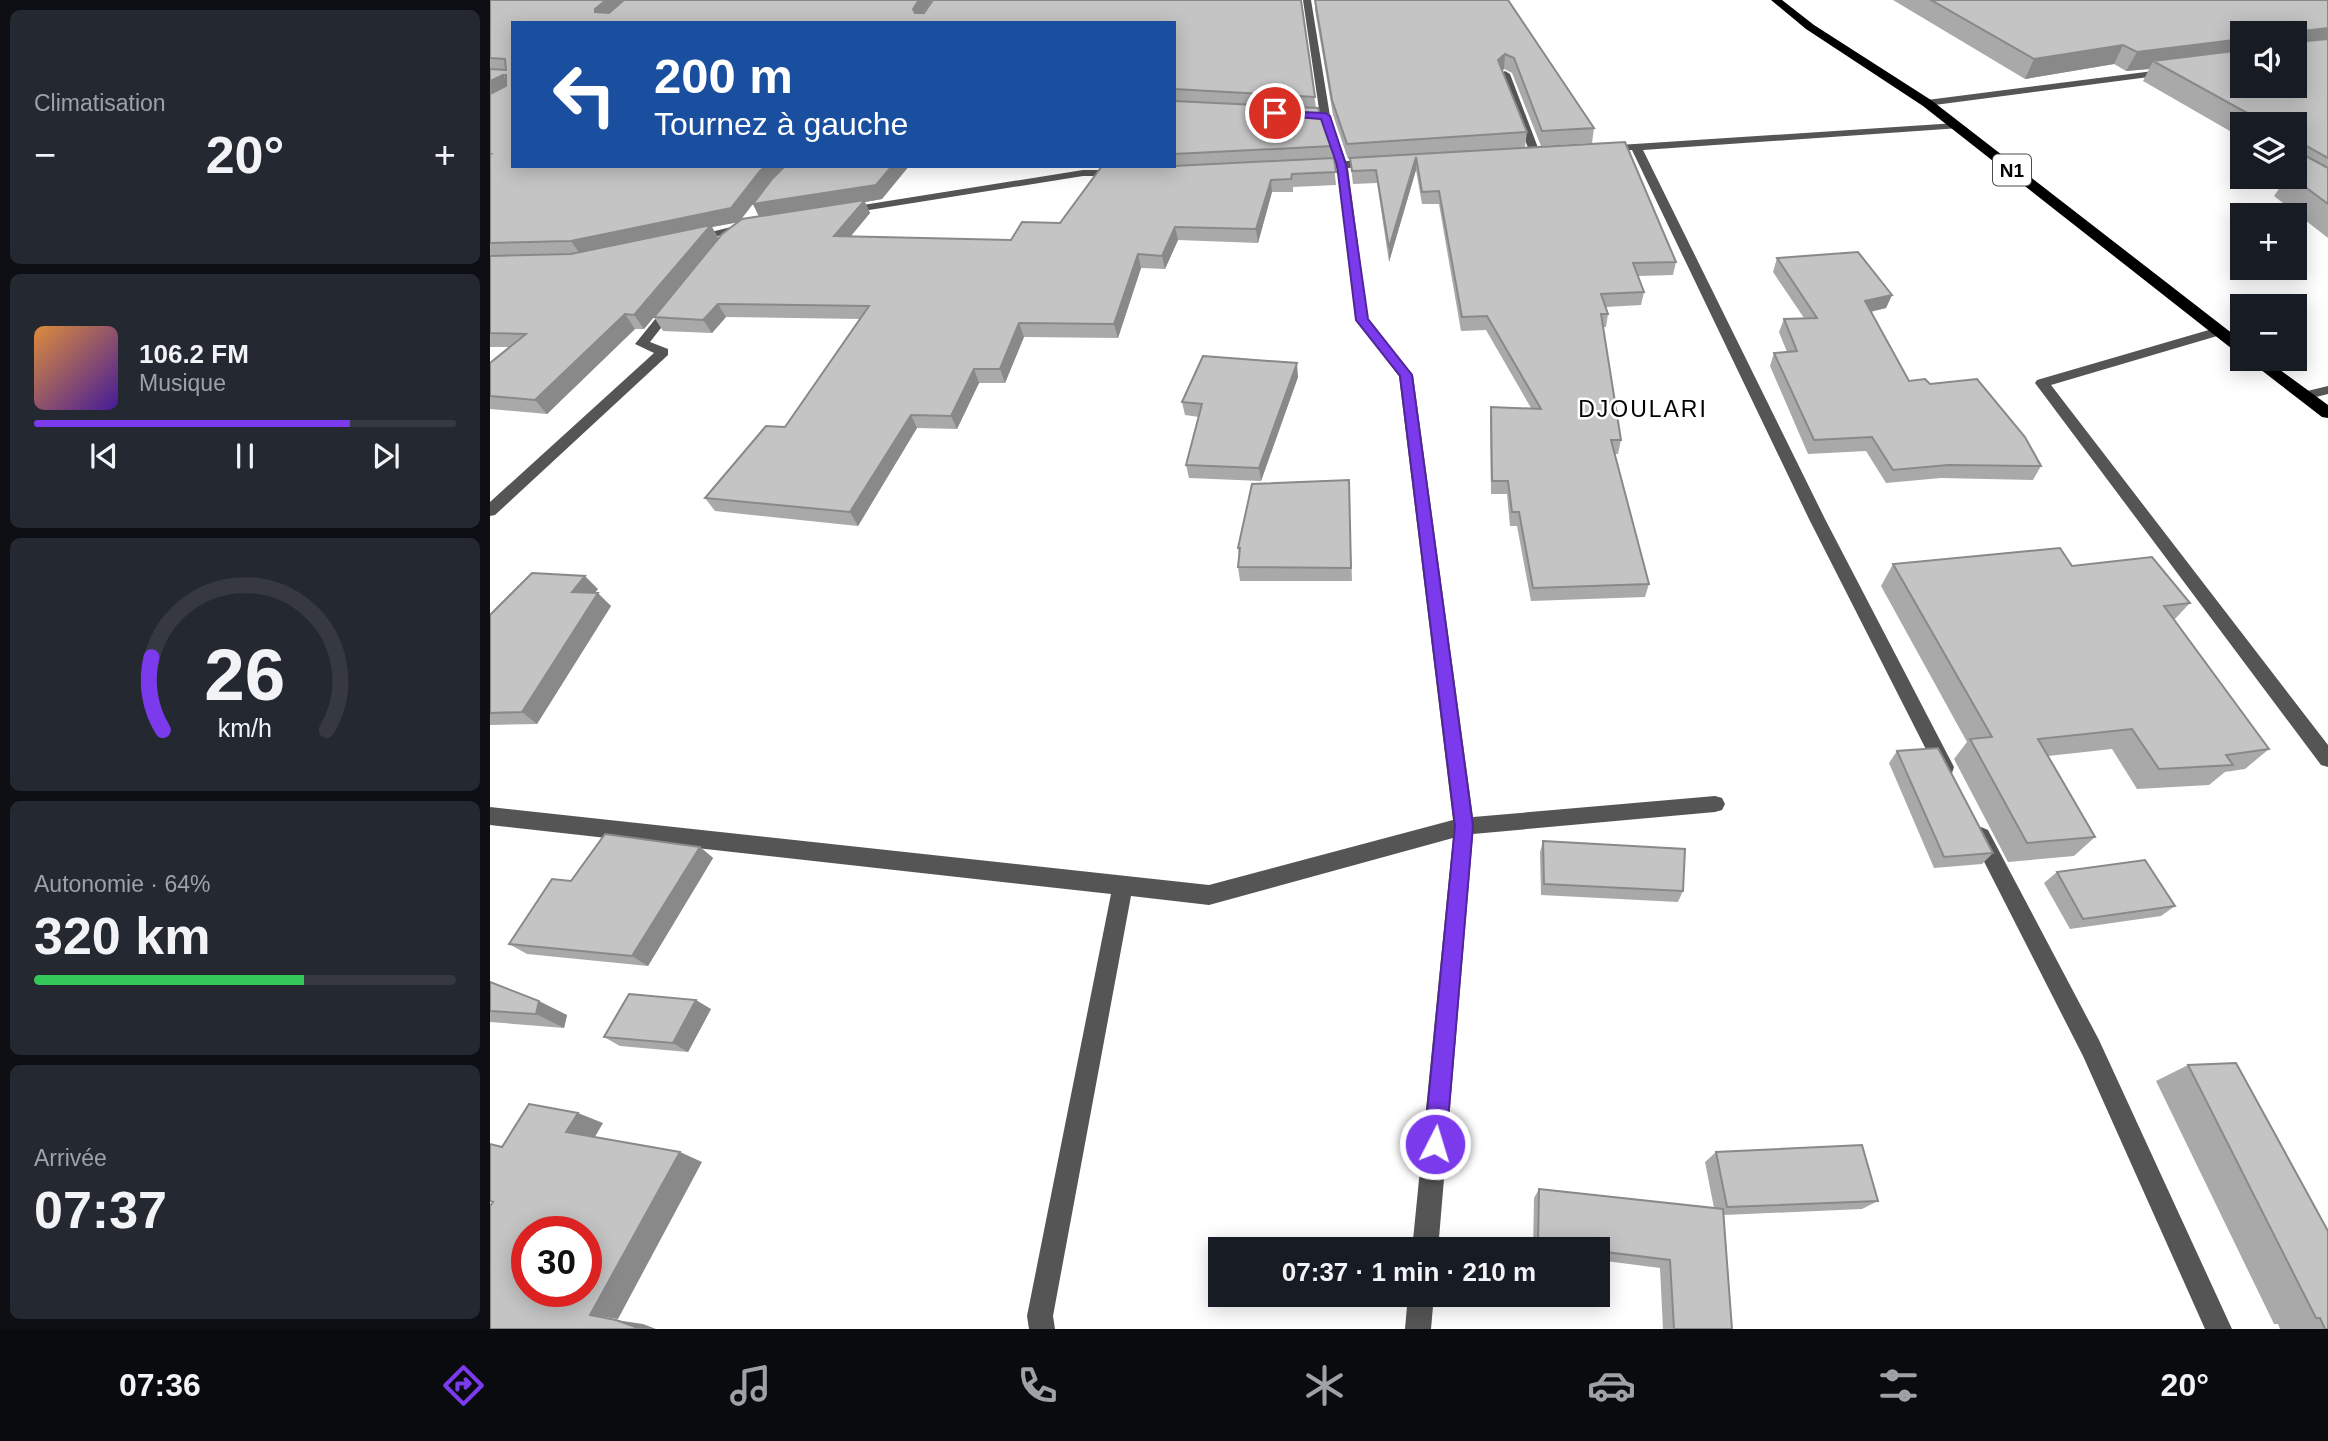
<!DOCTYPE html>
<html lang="fr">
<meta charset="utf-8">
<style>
:root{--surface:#171b24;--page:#242831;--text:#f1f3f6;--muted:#9ea1a6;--line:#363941;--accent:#7c3aed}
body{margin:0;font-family:Arial,sans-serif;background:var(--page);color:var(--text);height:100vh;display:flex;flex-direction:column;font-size:26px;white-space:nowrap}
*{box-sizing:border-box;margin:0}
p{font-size:23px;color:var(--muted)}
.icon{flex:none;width:38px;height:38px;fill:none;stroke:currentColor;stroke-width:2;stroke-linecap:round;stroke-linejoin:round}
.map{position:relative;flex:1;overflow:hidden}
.drawer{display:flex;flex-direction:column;gap:10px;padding:10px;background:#0d0f14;width:490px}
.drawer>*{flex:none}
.guide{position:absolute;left:21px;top:21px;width:665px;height:147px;border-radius:0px;box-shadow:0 4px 18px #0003;background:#1a4fa0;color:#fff;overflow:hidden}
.fabs{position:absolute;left:1740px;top:21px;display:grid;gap:14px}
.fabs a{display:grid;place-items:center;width:77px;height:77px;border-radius:0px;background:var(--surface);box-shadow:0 4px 18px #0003;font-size:35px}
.speed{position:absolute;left:21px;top:1216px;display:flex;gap:14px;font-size:35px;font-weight:700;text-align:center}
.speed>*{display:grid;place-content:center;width:91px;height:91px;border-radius:50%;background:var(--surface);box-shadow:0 4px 18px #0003;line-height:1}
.speed .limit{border:10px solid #d22;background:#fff;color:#111}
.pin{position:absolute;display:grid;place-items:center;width:60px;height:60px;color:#fff;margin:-30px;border:4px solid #fff;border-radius:50%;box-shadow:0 2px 7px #0007}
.me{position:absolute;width:77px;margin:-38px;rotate:5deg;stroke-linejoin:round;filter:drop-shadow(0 0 5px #0008)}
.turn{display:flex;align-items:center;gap:24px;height:147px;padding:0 28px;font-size:32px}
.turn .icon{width:91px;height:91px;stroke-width:2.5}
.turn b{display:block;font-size:49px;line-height:60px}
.big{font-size:52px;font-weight:700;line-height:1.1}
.drawer .widget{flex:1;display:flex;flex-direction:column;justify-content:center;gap:10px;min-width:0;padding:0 24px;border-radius:10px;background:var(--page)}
.drawer .dial{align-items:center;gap:0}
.dial svg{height:182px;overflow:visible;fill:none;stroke:var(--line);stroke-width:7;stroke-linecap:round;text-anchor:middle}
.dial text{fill:var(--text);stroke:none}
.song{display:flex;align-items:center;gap:21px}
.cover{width:84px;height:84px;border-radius:10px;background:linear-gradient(135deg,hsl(30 70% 55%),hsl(260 70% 35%))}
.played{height:7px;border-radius:4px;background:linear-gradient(90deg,var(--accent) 75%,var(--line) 75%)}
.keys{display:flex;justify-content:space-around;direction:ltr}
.heat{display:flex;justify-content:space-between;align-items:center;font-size:38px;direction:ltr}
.charge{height:10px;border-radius:5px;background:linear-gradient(90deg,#34c759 64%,var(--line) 0)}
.trip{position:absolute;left:718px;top:1237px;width:402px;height:70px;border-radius:0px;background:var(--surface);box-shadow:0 4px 18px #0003;font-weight:700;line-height:70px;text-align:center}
.tabs{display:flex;height:112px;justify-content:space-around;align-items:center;background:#090b0e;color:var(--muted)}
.tabs .icon{width:49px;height:49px}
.tabs .selected{color:var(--accent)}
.tabs b{font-size:32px;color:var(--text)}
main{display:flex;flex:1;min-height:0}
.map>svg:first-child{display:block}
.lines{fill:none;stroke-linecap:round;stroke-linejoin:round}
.minor{fill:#555;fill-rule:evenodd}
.highway{fill:#000;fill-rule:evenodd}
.wall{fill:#a9a9a9;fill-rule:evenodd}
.shaded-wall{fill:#898989}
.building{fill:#c4c4c4;stroke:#898989;stroke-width:2;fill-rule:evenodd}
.route{fill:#7c3aed;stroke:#51269a;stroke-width:2}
.labels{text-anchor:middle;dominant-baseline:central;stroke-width:5;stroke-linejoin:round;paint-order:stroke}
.shield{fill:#fff;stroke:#4c4c4c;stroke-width:2}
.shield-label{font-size:19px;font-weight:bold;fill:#000}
.neighbourhood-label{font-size:23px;letter-spacing:2px;fill:#000;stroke:#fff}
</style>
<main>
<section class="drawer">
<div class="widget"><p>Climatisation</p>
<div class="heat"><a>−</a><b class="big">20°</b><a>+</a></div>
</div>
<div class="widget">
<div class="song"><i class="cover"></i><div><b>106.2 FM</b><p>Musique</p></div></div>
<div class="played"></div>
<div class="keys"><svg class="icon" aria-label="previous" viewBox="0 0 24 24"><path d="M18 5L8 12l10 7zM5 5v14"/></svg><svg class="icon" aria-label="pause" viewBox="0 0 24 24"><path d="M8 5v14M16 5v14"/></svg><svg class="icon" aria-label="next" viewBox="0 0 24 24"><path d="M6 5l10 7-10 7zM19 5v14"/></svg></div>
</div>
<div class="widget dial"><svg viewBox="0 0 100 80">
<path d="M14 69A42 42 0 1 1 86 69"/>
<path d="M14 69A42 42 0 0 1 9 37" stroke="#7c3aed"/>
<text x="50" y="56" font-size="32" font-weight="700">26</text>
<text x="50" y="72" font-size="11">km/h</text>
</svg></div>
<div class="widget"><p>Autonomie · 64%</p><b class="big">320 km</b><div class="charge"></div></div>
<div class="widget"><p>Arrivée</p><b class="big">07:37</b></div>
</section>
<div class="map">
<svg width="1838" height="1329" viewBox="0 0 1838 1329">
<rect width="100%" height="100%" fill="#fff"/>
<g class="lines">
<path class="minor" d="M 813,0 L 821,0 L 840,116 L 856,161 L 883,160 L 888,163 L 883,166 L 858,168 L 878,320 L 923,375 L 983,817 L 1225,796 L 1232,798 L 1235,804 L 1232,810 L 1225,812 L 983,834 L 948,1250 L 922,1250 L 963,838 L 719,905 L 641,896 L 563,1316 L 565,1329 L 539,1329 L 537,1316 L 621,894 L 0,825 L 0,807 L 719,885 L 963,820 L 909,376 L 866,320 L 847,168 L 824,169 L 819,166 L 824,163 L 846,162 L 830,116 Z
M 1679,69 L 1682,70 L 1682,74 L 1437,106 L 1432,103 L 1437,100 Z
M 1015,71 L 1020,74 L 1050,153 L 1049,155 L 1040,153 L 1010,74 Z
M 1466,123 L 1471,126 L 1470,128 L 1153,150 L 1335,519 L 1464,767 L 1462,773 L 1455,775 L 1448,773 L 1319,519 L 1142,150 L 1114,152 L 1109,149 L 1114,146 Z
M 593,170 L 628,170 L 633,173 L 628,176 L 593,176 L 354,214 L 348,211 L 354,208 Z
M 257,223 L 261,224 L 261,228 L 203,242 L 197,238 Z
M 183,301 L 189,305 L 160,342 L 178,349 L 178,355 L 5,515 L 0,516 L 0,502 L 164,353 L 145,344 L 179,302 Z
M 1729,327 L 1734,328 L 1734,334 L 1561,385 L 1838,745 L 1838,767 L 1831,765 L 1545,383 L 1547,380 Z
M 1838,386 L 1838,394 L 1814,400 L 1807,396 L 1809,393 Z
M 1491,827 L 1498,830 L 1609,1040 L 1742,1329 L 1715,1329 L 1593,1056 L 1481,836 L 1484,830 Z
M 918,1295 L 944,1295 L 941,1329 L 915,1329 Z"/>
<path class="highway" d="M 1281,0 L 1292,0 L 1324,25 L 1441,100 L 1752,341 L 1752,354 L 1746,352 L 1433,106 L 1316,29 Z
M 1757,359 L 1775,359 L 1838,405 L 1838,418 L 1832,417 Z"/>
</g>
<path class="wall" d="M 0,0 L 442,0 L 433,13 L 434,13 L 443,0 L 811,0 L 826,108 L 828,108 L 842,146 L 846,185 L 803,187 L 803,192 L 782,192 L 768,243 L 688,240 L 675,269 L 651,268 L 628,338 L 534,337 L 515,383 L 489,383 L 467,429 L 427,428 L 368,526 L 225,511 L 215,498 L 276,426 L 295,427 L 370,319 L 236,317 L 222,333 L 173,331 L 164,317 L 207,265 L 154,329 L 145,329 L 57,414 L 0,409 L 0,363 L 20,347 L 0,347 ZM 23,23 L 684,23 L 684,166 L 612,166 L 570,223 L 532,222 L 521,240 L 361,236 L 380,213 L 375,202 L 392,199 L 419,166 L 23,166 ZM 278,185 L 263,204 L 269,217 L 252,219 L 232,234 L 228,239 L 222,227 L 249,222 Z
M 825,0 L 1018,0 L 1104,128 L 1102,143 L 1051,146 L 1022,73 L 1014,69 L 1012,70 L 1037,132 L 1035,147 L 1186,262 L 1183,275 L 1148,276 L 1154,292 L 1151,305 L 1116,307 L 1118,314 L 1116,327 L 1113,327 L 1131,440 L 1128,454 L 1124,454 L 1159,584 L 1155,597 L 1041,601 L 1027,526 L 1020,526 L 1017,494 L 1001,494 L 1000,420 L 1001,407 L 1041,408 L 996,330 L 971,331 L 949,204 L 932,204 L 926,170 L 899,262 L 887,183 L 863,184 L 860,159 L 858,159 L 843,115 L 825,10 Z
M 1403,0 L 1838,0 L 1838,238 L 1784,196 L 1797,177 L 1804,177 L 1804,124 L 1752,124 L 1752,138 L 1653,81 L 1659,69 L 1636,71 L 1624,64 L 1535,79 ZM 1752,33 L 1804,33 L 1752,86 Z
M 1287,258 L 1402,295 L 1396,308 L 1381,312 L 1419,381 L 1440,384 L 1551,466 L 1543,480 L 1451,478 L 1396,483 L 1376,451 L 1318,454 L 1280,366 L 1284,353 L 1297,352 L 1289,332 L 1294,319 L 1314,318 L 1283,272 Z
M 808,377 L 771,481 L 699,478 L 696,465 L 709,417 L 695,415 L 692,402 Z
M 859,494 L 862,581 L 750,581 L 748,567 L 749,556 L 748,548 Z
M 1403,564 L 1582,566 L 1700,603 L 1684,620 L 1779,749 L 1755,769 L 1735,772 L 1719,785 L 1647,789 L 1622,749 L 1558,756 L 1605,837 L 1584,856 L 1518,862 L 1464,759 L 1477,742 L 1391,586 Z
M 108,589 L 105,592 L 121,606 L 47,724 L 0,725 L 0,615 Z
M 1407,751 L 1503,853 L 1492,864 L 1444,868 L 1399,763 Z
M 1053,841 L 1193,891 L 1188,902 L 1051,895 L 1050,852 Z
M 210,847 L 223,858 L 158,966 L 37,954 L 19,944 L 81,881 Z
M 1567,872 L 1685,906 L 1671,916 L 1580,929 L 1554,883 Z
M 0,982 L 77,1015 L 74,1028 L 0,1022 Z
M 221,1009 L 198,1052 L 130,1046 L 114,1037 Z
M 1698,1065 L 1838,1329 L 1790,1329 L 1788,1324 L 1784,1324 L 1666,1081 Z
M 1226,1152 L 1388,1201 L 1372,1209 L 1234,1215 L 1242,1329 L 1173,1329 L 1170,1268 L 1108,1260 L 1108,1250 L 1043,1250 L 1044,1198 L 1049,1189 L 1224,1208 L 1215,1162 Z"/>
<path class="shaded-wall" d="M 116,0 L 138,0 L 112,21 L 105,12 L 105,9 Z
M 429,0 L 442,0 L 427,22 L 423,9 Z
M 1838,28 L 1838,45 L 1804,50 L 1814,31 Z
M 1752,39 L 1752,57 L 1663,61 L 1659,69 L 1636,71 L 1647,52 Z
M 1633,45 L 1624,64 L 1535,79 L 1544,59 Z
M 1015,54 L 1014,69 L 1008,75 L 1008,60 Z
M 13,75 L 22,88 L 0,99 L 0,81 Z
M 926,157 L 926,170 L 899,262 L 899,248 Z
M 276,166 L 298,166 L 277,185 L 249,222 L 222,227 L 229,239 L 154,329 L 144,315 L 91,255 L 81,241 L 270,171 Z
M 402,166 L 419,166 L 392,199 L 375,202 L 380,213 L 350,249 L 270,218 L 263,204 Z
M 781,180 L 782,192 L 768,243 L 766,229 Z
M 685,227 L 688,240 L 675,269 L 672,256 Z
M 648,254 L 651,268 L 628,338 L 624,324 Z
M 1402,295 L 1396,308 L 1369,314 L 1375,301 Z
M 228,304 L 236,317 L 222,333 L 213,320 Z
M 135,314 L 145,329 L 57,414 L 45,400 Z
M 529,323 L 534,337 L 515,383 L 510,369 Z
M 807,363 L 808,377 L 771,481 L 769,468 Z
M 484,369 L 489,383 L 467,429 L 461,416 Z
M 421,415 L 427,428 L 368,526 L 360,512 Z
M 95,576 L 108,589 L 95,605 L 82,592 Z
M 108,593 L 121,606 L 47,724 L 32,712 Z
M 210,847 L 223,858 L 158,966 L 142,956 Z
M 206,1000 L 221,1009 L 198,1052 L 183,1043 Z
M 49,1001 L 77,1015 L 74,1028 L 46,1014 Z
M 88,1113 L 113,1123 L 102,1142 L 76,1132 Z
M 190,1152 L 212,1162 L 128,1319 L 100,1315 Z
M 126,1320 L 153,1324 L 166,1329 L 151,1329 Z"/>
<path class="building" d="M 0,0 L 116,0 L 105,9 L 105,12 L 119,13 L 134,0 L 429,0 L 423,9 L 425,13 L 434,13 L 443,0 L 811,0 L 825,97 L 684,89 L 684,23 L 23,23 L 23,166 L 276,166 L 270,171 L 241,208 L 81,241 L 0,243 L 0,155 L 1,154 L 0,154 L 0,94 L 16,86 L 16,75 L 13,75 L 0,81 L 0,69 L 16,70 L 15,59 L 0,58 Z
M 825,0 L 1018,0 L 1104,128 L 1052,131 L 1024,58 L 1015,54 L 1008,60 L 1037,132 L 857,144 L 842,100 Z
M 1441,0 L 1838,0 L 1838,28 L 1814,31 L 1814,39 L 1817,41 L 1838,39 L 1838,158 L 1804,139 L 1804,124 L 1777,124 L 1663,61 L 1752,50 L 1752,86 L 1804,86 L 1804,33 L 1752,33 L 1752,39 L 1647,52 L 1633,45 L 1544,59 Z
M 684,101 L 828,108 L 842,146 L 684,154 Z
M 1135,142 L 1186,262 L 1143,263 L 1154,292 L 1111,294 L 1118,314 L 1111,314 L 1131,440 L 1121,440 L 1159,584 L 1043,588 L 1029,512 L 1022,512 L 1018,481 L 1002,481 L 1001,407 L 1051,409 L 997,316 L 972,317 L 949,191 L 932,192 L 926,157 L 899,248 L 886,170 L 862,171 L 860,158 Z
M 1812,154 L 1838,168 L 1838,204 L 1802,177 L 1804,177 L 1804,166 Z
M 844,158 L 846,172 L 802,174 L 801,179 L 781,180 L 766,229 L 685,227 L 672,256 L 648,254 L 624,324 L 529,323 L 510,369 L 484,369 L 461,416 L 421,415 L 360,512 L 215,498 L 276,426 L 295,427 L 379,306 L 228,304 L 213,320 L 164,317 L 232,234 L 252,219 L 375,200 L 344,236 L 521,240 L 532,222 L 570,223 L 612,166 L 684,166 Z
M 295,166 L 402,166 L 386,185 L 263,204 L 282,179 Z
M 221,225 L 144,315 L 135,314 L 45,400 L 0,396 L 0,363 L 36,334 L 0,333 L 0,256 L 81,254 Z
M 1368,252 L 1402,295 L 1375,301 L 1419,381 L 1435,379 L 1440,384 L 1487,379 L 1535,437 L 1551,466 L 1458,465 L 1403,470 L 1382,437 L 1324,440 L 1284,353 L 1307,351 L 1294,319 L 1327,318 L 1287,258 Z
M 713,356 L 807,363 L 769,468 L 696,465 L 712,404 L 692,402 Z
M 859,480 L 861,568 L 748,567 L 750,548 L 748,548 L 762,484 Z
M 1570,548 L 1582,566 L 1662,557 L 1700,603 L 1674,606 L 1779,749 L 1736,755 L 1743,765 L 1669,769 L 1642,729 L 1548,739 L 1605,837 L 1537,843 L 1480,739 L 1502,737 L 1403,564 Z
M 42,573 L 95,576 L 82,592 L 108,593 L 32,712 L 0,713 L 0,615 Z
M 1448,748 L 1503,853 L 1454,857 L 1407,751 Z
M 115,834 L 210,847 L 142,956 L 19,944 L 62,879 L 81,881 Z
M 1053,841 L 1195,849 L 1193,891 L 1054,884 Z
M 1655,860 L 1685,906 L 1593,919 L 1567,872 Z
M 0,982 L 49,1001 L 46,1014 L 0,1011 Z
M 139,994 L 206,1000 L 183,1043 L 114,1037 Z
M 1746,1063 L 1838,1231 L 1838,1329 L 1835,1329 L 1830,1318 L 1826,1318 L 1698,1065 Z
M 39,1104 L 88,1113 L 76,1132 L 190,1152 L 100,1315 L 126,1320 L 151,1329 L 0,1329 L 0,1206 L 3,1202 L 0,1201 L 0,1144 L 12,1147 ZM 37,1232 L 96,1232 L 96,1292 L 37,1292 Z
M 1372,1145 L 1388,1201 L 1237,1207 L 1226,1152 Z
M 1049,1189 L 1233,1209 L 1242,1329 L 1184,1329 L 1180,1260 L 1108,1251 L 1108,1250 L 1091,1250 L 1048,1244 Z"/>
<path class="route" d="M 785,111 L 835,113 L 840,116 L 856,165 L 878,319 L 922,375 L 983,826 L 956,1144 L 953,1151 L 945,1155 L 937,1151 L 934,1144 L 965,826 L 910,376 L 866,320 L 847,165 L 831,119 L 781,115 L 780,113 Z"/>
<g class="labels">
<rect class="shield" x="1503" y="154.5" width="38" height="31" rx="5"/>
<g class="shield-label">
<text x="1522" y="170">N1</text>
</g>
<g class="neighbourhood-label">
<text x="1153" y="409">DJOULARI</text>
</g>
</g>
</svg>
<div class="fabs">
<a><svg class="icon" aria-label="sound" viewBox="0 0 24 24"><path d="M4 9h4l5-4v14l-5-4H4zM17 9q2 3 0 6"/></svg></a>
<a><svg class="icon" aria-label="layers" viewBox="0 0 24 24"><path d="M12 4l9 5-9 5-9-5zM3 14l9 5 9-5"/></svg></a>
<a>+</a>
<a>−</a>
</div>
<div class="speed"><div class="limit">30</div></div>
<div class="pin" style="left:785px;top:113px;background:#d93025"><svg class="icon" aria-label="arrive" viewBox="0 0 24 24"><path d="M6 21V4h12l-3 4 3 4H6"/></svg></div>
<svg class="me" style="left:945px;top:1144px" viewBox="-20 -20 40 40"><circle r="17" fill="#7c3aed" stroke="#fff" stroke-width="3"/><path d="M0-11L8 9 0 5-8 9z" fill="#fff"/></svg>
<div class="trip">07:37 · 1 min · 210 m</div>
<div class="guide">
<div class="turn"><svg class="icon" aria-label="left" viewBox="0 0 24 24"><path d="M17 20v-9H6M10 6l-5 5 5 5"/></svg><div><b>200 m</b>Tournez à gauche</div></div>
</div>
</div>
</main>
<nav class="tabs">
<b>07:36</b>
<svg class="icon selected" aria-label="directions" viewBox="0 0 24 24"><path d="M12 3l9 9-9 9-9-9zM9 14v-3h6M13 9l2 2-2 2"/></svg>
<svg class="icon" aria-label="music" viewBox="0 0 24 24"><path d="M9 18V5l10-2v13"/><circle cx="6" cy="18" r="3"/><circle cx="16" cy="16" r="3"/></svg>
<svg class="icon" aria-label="phone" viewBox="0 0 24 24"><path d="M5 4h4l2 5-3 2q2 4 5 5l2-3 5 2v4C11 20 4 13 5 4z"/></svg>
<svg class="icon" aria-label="climate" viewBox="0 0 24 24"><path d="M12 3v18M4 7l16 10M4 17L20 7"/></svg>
<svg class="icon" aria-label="car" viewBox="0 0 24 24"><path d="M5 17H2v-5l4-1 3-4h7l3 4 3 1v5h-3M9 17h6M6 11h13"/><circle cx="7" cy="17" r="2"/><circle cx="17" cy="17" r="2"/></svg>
<svg class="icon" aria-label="filters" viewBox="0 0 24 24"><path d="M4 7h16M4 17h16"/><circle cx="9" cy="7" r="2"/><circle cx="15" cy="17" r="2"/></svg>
<b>20°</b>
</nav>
